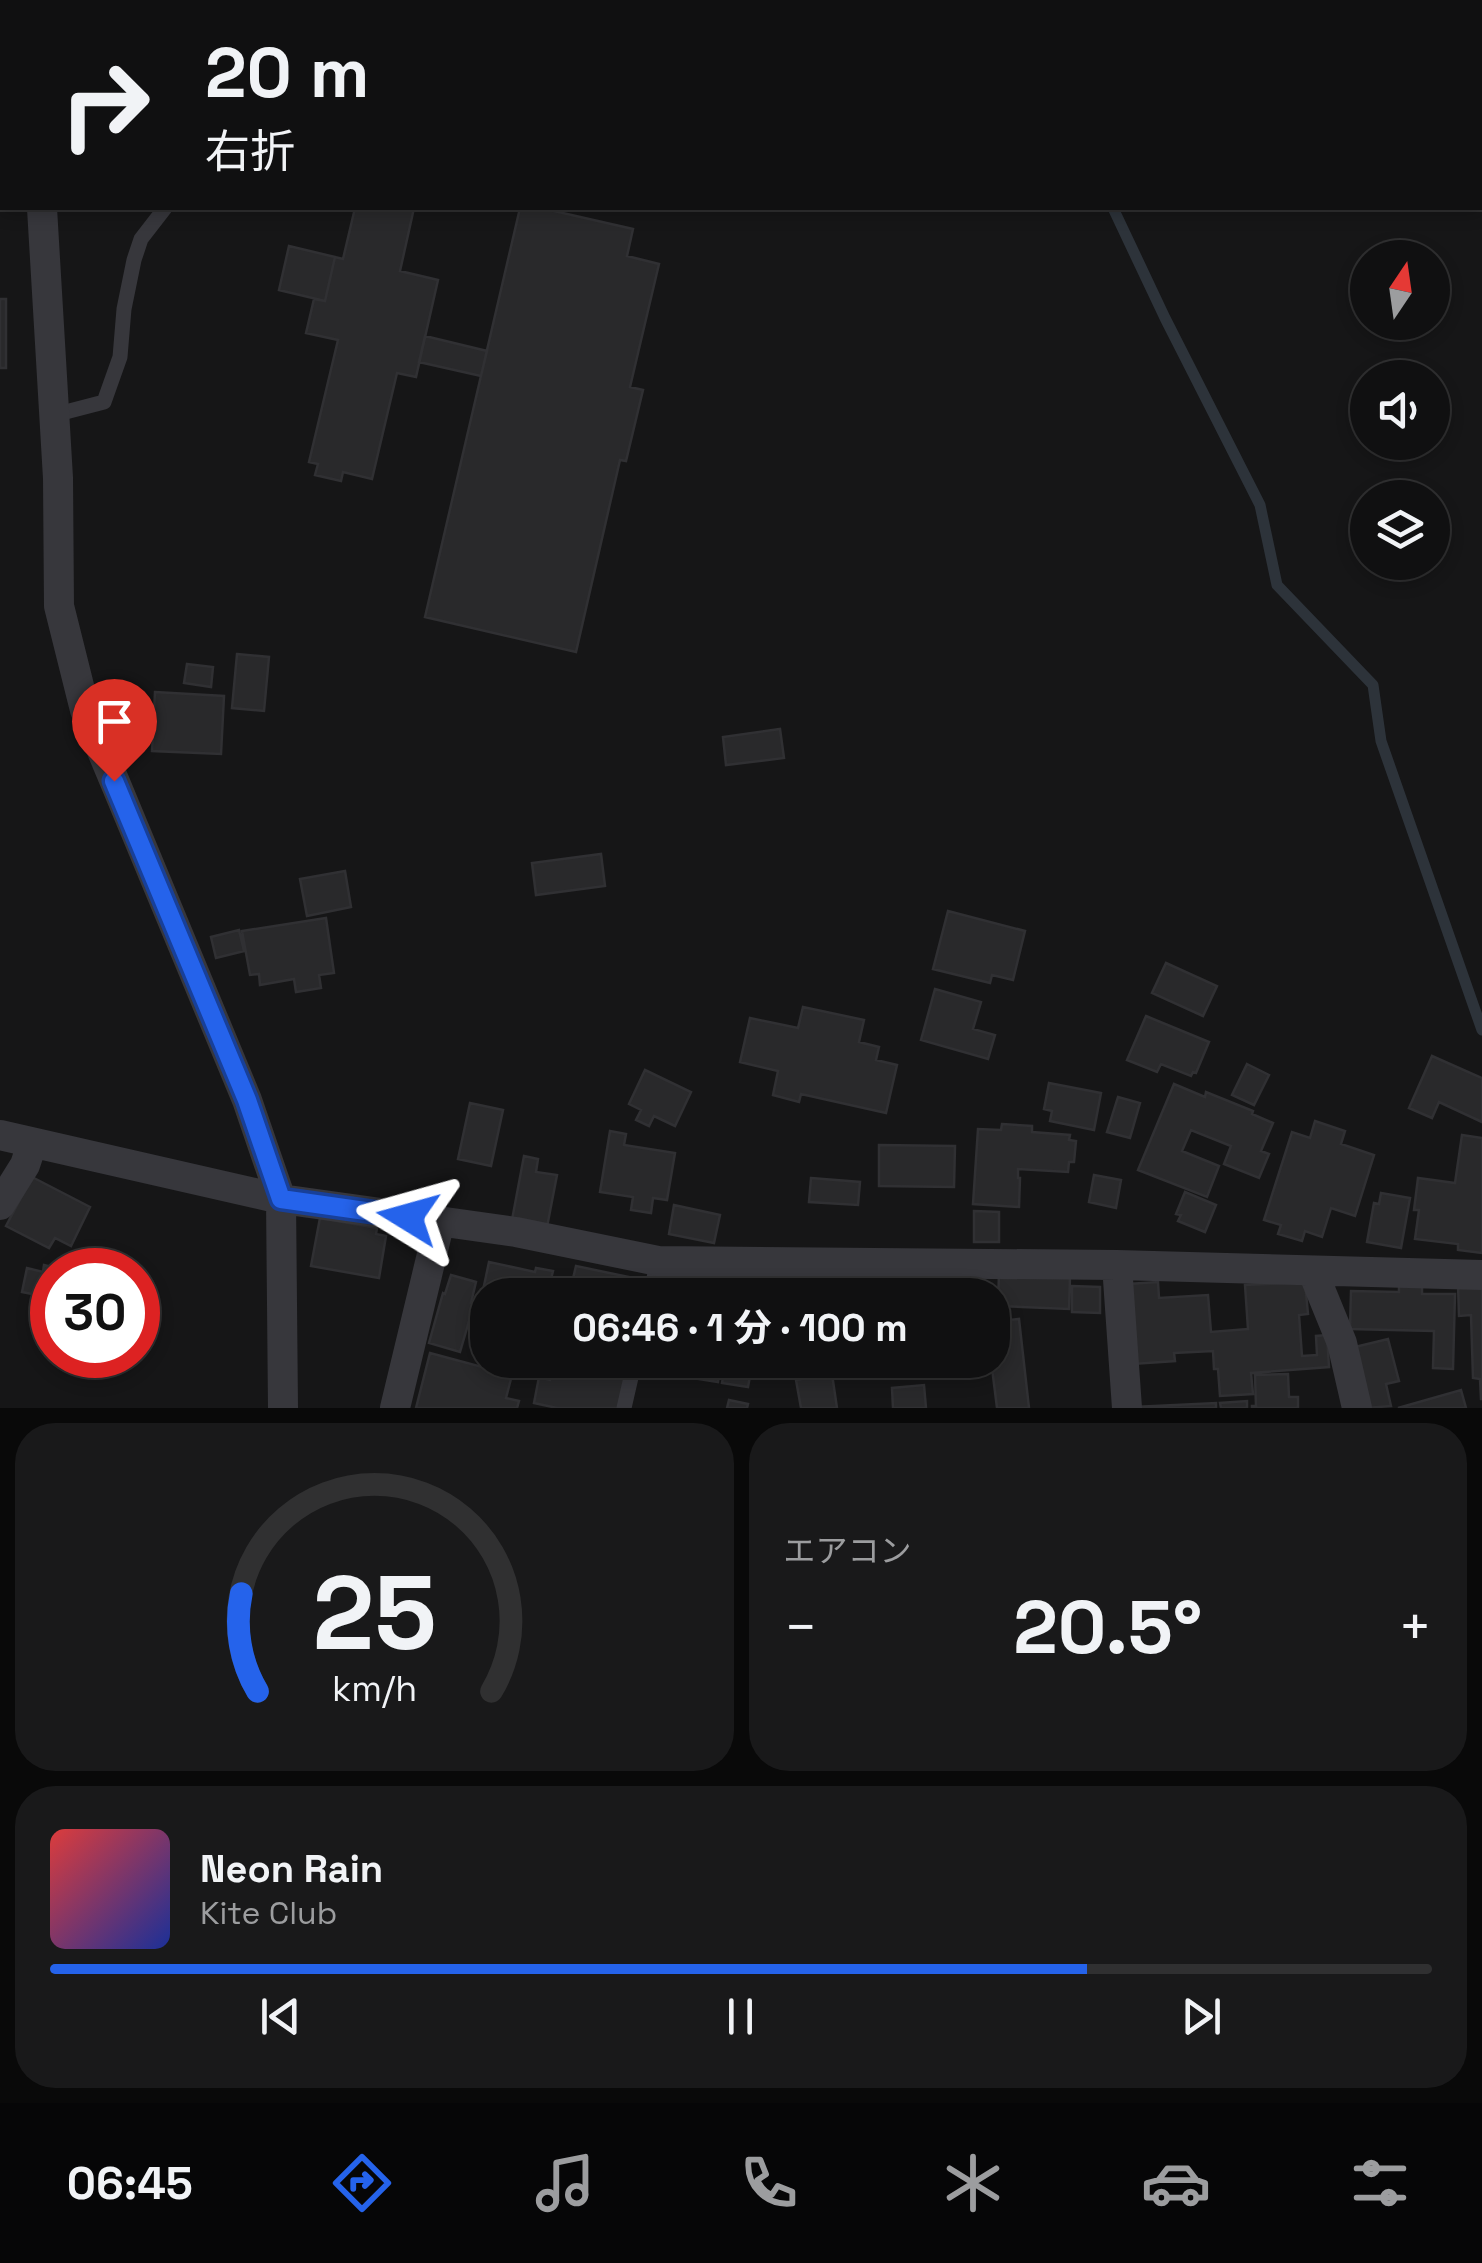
<!DOCTYPE html>
<html lang="ja">
<meta charset="utf-8">
<style>
:root{--surface:#101011;--page:#19191a;--text:#f1f3f6;--muted:#9c9d9f;--line:#303031;--accent:#2563eb}
body{margin:0;font-family:"Space Grotesk","Noto Sans JP",sans-serif;background:var(--page);color:var(--text);height:100vh;display:flex;flex-direction:column;font-size:38px;white-space:nowrap}
*{box-sizing:border-box;margin:0}
p{font-size:32px;color:var(--muted)}
.icon{flex:none;width:55px;height:55px;fill:none;stroke:currentColor;stroke-width:2;stroke-linecap:round;stroke-linejoin:round}
.map{position:relative;height:1408px;overflow:hidden}
.sheet{display:flex;flex-direction:column;gap:15px;padding:15px;background:#090909;flex:1}
.sheet>*{flex:none}
.top-card{position:absolute;left:0px;top:0px;width:1482px;height:210px;box-shadow:0 5px 15px #0003,0 0 0 2px var(--line);background:#101011;color:var(--text);overflow:hidden}
.needle{width:65px;rotate:13deg}
.tools{position:absolute;left:1350px;top:240px;display:grid;gap:20px}
.tools a{display:grid;place-items:center;width:100px;height:100px;border-radius:50%;background:var(--surface);box-shadow:0 5px 15px #0003,0 0 0 2px var(--line);font-size:50px}
.speed{position:absolute;left:30px;top:1248px;display:flex;gap:20px;font-size:50px;font-weight:700;text-align:center}
.speed>*{display:grid;place-content:center;width:130px;height:130px;border-radius:50%;background:var(--surface);box-shadow:0 5px 15px #0003,0 0 0 2px var(--line);line-height:1}
.speed .limit{border:15px solid #d22;background:#fff;color:#111}
.pin{position:absolute;display:grid;place-items:center;width:85px;height:85px;color:#fff;margin:-102px -42px;border-radius:50% 50% 50% 0;rotate:-45deg;box-shadow:0 0 10px #0007}
.pin .icon{rotate:45deg}
.me{position:absolute;width:110px;margin:-55px;rotate:278deg;stroke-linejoin:round;filter:drop-shadow(0 0 8px #0008)}
.turn{display:flex;align-items:center;gap:35px;height:210px;padding:0 40px;font-size:45px}
.turn .icon{width:130px;height:130px;stroke-width:2.5}
.turn b{display:block;font-size:70px;line-height:85px}
.big{font-size:75px;font-weight:700;line-height:1.1}
.sheet .card{flex:1;display:flex;flex-direction:column;justify-content:center;gap:15px;min-width:0;padding:0 35px;border-radius:40px;background:var(--page)}
.sheet .dial{align-items:center;gap:0}
.dial svg{height:260px;overflow:visible;fill:none;stroke:var(--line);stroke-width:7;stroke-linecap:round;text-anchor:middle}
.dial text{fill:var(--text);stroke:none}
.song{display:flex;align-items:center;gap:30px}
.cover{width:120px;height:120px;border-radius:15px;background:linear-gradient(135deg,hsl(0 70% 55%),hsl(230 70% 35%))}
.played{height:10px;border-radius:5px;background:linear-gradient(90deg,var(--accent) 75%,var(--line) 75%)}
.keys{display:flex;justify-content:space-around;direction:ltr}
.heat{display:flex;justify-content:space-between;align-items:center;font-size:55px;direction:ltr}
.sheet .tiles{flex:1;display:grid;gap:15px;grid-template-columns:1fr 1fr}
.card:last-child{grid-column:span 2}
.trip{position:absolute;left:470px;top:1278px;width:540px;height:100px;border-radius:40px;background:var(--surface);box-shadow:0 5px 15px #0003,0 0 0 2px var(--line);font-weight:700;line-height:100px;text-align:center}
.menu{display:flex;height:160px;justify-content:space-around;align-items:center;background:#060607;color:var(--muted)}
.menu .icon{width:70px;height:70px}
.menu .selected{color:var(--accent)}
.menu b{font-size:45px;color:var(--text)}
.map>svg:first-child{display:block}
.green{fill:#1c221d}
.lines{fill:none;stroke-linecap:round;stroke-linejoin:round}
.stream{stroke:#2d333a;stroke-width:11}
.building{fill:#29292b;stroke:#303033;stroke-width:2.5}
.lane{stroke:#37373c;stroke-width:15}
.street{stroke:#37373c;stroke-width:30}
.route-casing{stroke:#184099;stroke-width:25}
.route{stroke:#2563eb;stroke-width:18}
</style>
<div class="map">
<svg width="1482" height="1408" viewBox="0 0 1482 1408">
<rect width="100%" height="100%" fill="#161617"/>
<path class="green" d="M 1158,0 L 1482,0 L 1482,17 L 1480,19 L 1480,2 L 1161,2 Z"/>
<g class="lines">
<path class="stream" d="M 1022,0 L 1024,2
M 1113,208 L 1165,318 L 1260,505 L 1277,585 L 1373,685 L 1381,741 L 1482,1030"/>
</g>
<path class="building" d="M 111,0 L 281,0 L 281,2 L 111,2 Z
M 355,208 L 414,208 L 400,271 L 438,280 L 416,377 L 397,373 L 372,479 L 343,472 L 341,481 L 315,475 L 318,464 L 309,462 L 338,340 L 306,333 L 314,299 L 325,301 L 335,257 L 343,259 Z
M 520,208 L 541,208 L 633,229 L 627,256 L 659,264 L 630,387 L 643,390 L 626,461 L 620,460 L 576,652 L 425,617 Z
M 289,246 L 335,257 L 325,301 L 279,290 Z
M 0,299 L 6,299 L 6,368 L 0,368 Z
M 425,336 L 487,351 L 481,376 L 419,362 Z
M 237,654 L 269,657 L 264,711 L 232,708 Z
M 187,664 L 213,667 L 211,687 L 184,683 Z
M 155,692 L 224,696 L 221,754 L 152,751 Z
M 780,729 L 784,758 L 726,765 L 723,737 Z
M 601,854 L 605,886 L 536,895 L 532,863 Z
M 345,871 L 351,907 L 307,916 L 300,879 Z
M 948,911 L 1025,931 L 1013,980 L 992,975 L 990,983 L 933,969 Z
M 326,918 L 334,973 L 319,975 L 321,988 L 296,992 L 294,979 L 260,985 L 259,974 L 250,975 L 242,931 Z
M 239,930 L 244,951 L 216,958 L 211,937 Z
M 1166,963 L 1217,986 L 1203,1016 L 1152,993 Z
M 935,989 L 981,1002 L 973,1029 L 995,1035 L 988,1059 L 921,1040 Z
M 803,1007 L 864,1020 L 859,1042 L 879,1047 L 876,1060 L 897,1065 L 886,1113 L 801,1094 L 799,1102 L 773,1095 L 778,1071 L 740,1062 L 750,1018 L 798,1028 Z
M 1146,1016 L 1209,1042 L 1196,1073 L 1193,1072 L 1191,1076 L 1161,1064 L 1157,1072 L 1127,1060 Z
M 1432,1056 L 1482,1078 L 1482,1122 L 1439,1102 L 1432,1118 L 1409,1108 Z
M 1247,1064 L 1269,1075 L 1254,1105 L 1232,1095 Z
M 645,1070 L 691,1092 L 675,1126 L 654,1116 L 649,1126 L 636,1120 L 641,1110 L 629,1104 Z
M 1049,1083 L 1101,1093 L 1094,1130 L 1050,1121 L 1052,1111 L 1044,1109 Z
M 1174,1084 L 1205,1097 L 1206,1092 L 1253,1111 L 1252,1114 L 1273,1123 L 1261,1151 L 1269,1154 L 1259,1178 L 1224,1164 L 1231,1146 L 1191,1130 L 1182,1151 L 1219,1166 L 1207,1197 L 1138,1170 Z
M 1118,1097 L 1140,1103 L 1130,1138 L 1107,1132 Z
M 470,1103 L 503,1110 L 491,1166 L 458,1159 Z
M 1315,1121 L 1345,1131 L 1341,1144 L 1374,1155 L 1355,1216 L 1331,1208 L 1322,1237 L 1305,1231 L 1302,1241 L 1278,1234 L 1281,1225 L 1264,1220 L 1292,1132 L 1310,1138 Z
M 1002,1124 L 1032,1126 L 1032,1132 L 1070,1135 L 1069,1140 L 1076,1141 L 1074,1162 L 1069,1162 L 1068,1172 L 1018,1169 L 1018,1178 L 1020,1178 L 1019,1207 L 973,1204 L 978,1129 L 1001,1130 Z
M 610,1131 L 626,1134 L 624,1145 L 675,1153 L 667,1200 L 653,1198 L 651,1213 L 631,1210 L 633,1197 L 600,1192 Z
M 1462,1135 L 1482,1138 L 1482,1253 L 1458,1250 L 1458,1244 L 1415,1239 L 1419,1210 L 1414,1210 L 1418,1178 L 1455,1183 Z
M 879,1145 L 955,1146 L 954,1187 L 879,1186 Z
M 524,1156 L 538,1159 L 536,1172 L 557,1175 L 547,1227 L 512,1220 Z
M 1094,1175 L 1121,1180 L 1116,1208 L 1089,1202 Z
M 32,1177 L 90,1207 L 71,1246 L 55,1238 L 49,1248 L 6,1226 Z
M 811,1178 L 860,1182 L 858,1205 L 809,1202 Z
M 1185,1192 L 1216,1205 L 1205,1232 L 1178,1221 L 1181,1215 L 1176,1214 Z
M 1381,1193 L 1410,1198 L 1401,1248 L 1367,1242 L 1374,1203 L 1379,1204 Z
M 674,1205 L 720,1215 L 714,1243 L 669,1234 Z
M 974,1211 L 999,1212 L 999,1242 L 974,1242 Z
M 320,1218 L 377,1228 L 376,1234 L 386,1236 L 379,1278 L 311,1266 Z
M 489,1262 L 535,1272 L 536,1268 L 553,1271 L 551,1279 L 569,1282 L 567,1295 L 488,1295 L 488,1321 L 477,1319 Z
M 44,1265 L 60,1269 L 52,1270 L 52,1298 L 22,1292 L 27,1268 L 43,1272 Z
M 576,1266 L 643,1280 L 640,1295 L 589,1295 L 589,1291 L 571,1287 Z
M 897,1271 L 898,1293 L 795,1295 L 794,1274 Z
M 999,1273 L 1070,1276 L 1069,1309 L 998,1306 Z
M 451,1275 L 476,1282 L 471,1303 L 474,1304 L 460,1352 L 429,1343 L 443,1293 L 445,1294 Z
M 662,1277 L 680,1280 L 678,1295 L 659,1295 Z
M 1158,1282 L 1159,1298 L 1208,1295 L 1211,1332 L 1248,1329 L 1245,1285 L 1305,1282 L 1308,1314 L 1299,1315 L 1302,1356 L 1317,1355 L 1316,1336 L 1327,1335 L 1329,1367 L 1251,1373 L 1253,1394 L 1220,1396 L 1218,1369 L 1214,1369 L 1213,1351 L 1174,1353 L 1175,1361 L 1133,1364 L 1128,1284 Z
M 1482,1283 L 1482,1399 L 1481,1399 L 1480,1379 L 1473,1378 L 1471,1315 L 1459,1316 L 1458,1284 Z
M 1399,1285 L 1422,1286 L 1422,1294 L 1455,1294 L 1453,1369 L 1433,1368 L 1434,1331 L 1350,1329 L 1351,1291 L 1399,1292 Z
M 1072,1286 L 1100,1287 L 1100,1313 L 1072,1312 Z
M 1019,1319 L 1029,1408 L 997,1408 L 991,1360 L 992,1322 Z
M 1388,1339 L 1399,1381 L 1386,1384 L 1391,1406 L 1366,1408 L 1351,1348 Z
M 430,1353 L 512,1375 L 506,1398 L 519,1401 L 517,1408 L 416,1408 Z
M 490,1360 L 540,1360 L 534,1375 Z
M 554,1360 L 570,1360 L 629,1373 L 621,1408 L 557,1408 L 534,1403 L 539,1377 L 550,1380 Z
M 644,1360 L 721,1360 L 718,1382 L 642,1370 Z
M 726,1360 L 753,1360 L 748,1387 L 722,1383 Z
M 802,1360 L 875,1360 L 802,1366 Z
M 896,1360 L 926,1360 L 927,1374 L 897,1376 Z
M 832,1374 L 837,1408 L 801,1408 L 796,1380 Z
M 1288,1374 L 1289,1397 L 1298,1397 L 1298,1408 L 1252,1408 L 1252,1406 L 1256,1406 L 1255,1375 Z
M 924,1385 L 926,1408 L 893,1408 L 892,1388 Z
M 1461,1390 L 1466,1408 L 1398,1408 Z
M 729,1400 L 748,1404 L 747,1408 L 727,1408 Z
M 1247,1401 L 1247,1408 L 1221,1408 L 1220,1403 Z
M 1216,1403 L 1216,1408 L 1134,1408 L 1134,1407 Z"/>
<g class="lines">
<path class="lane" d="M 547,0 L 558,2
M 96,2 L 97,0
M 395,2 L 397,0
M 54,415 L 104,402 L 120,357 L 124,309 L 134,260 L 141,239 L 165,208
M 650,1295 L 658,1261
M 624,1408 L 635,1360"/>
<path class="street" d="M 42,208 L 58,478 L 59,606 L 85,710 L 247,1100 L 281,1199 L 283,1408
M 0,1135 L 281,1199 L 516,1232 L 658,1261 L 1117,1265 L 1482,1275
M 0,1205 L 25,1165 L 32,1144
M 1117,1265 L 1127,1408
M 1313,1272 L 1342,1343 L 1357,1408
M 395,1408 L 440,1221"/>
</g>
<g class="lines">
<defs>
<path id="route" d="M 114,781 L 247,1100 L 281,1199 L 408,1217"/>
</defs>
<use href="#route" class="route-casing"/>
<use href="#route" class="route"/>
</g>
</svg>
<div class="tools">
<a><svg class="needle" viewBox="-14 -14 28 28"><path d="M0-13l5 13h-10z" fill="#e53935"/><path d="M0 13l5-13h-10z" fill="#9c9d9f"/></svg></a>
<a><svg class="icon" aria-label="sound" viewBox="0 0 24 24"><path d="M4 9h4l5-4v14l-5-4H4zM17 9q2 3 0 6"/></svg></a>
<a><svg class="icon" aria-label="layers" viewBox="0 0 24 24"><path d="M12 4l9 5-9 5-9-5zM3 14l9 5 9-5"/></svg></a>
</div>
<div class="speed"><div class="limit">30</div></div>
<div class="pin" style="left:114px;top:781px;background:#d93025"><svg class="icon" aria-label="arrive" viewBox="0 0 24 24"><path d="M6 21V4h12l-3 4 3 4H6"/></svg></div>
<svg class="me" style="left:408px;top:1217px" viewBox="-20 -20 40 40"><path d="M0-17L14 15 0 8-14 15z" fill="#2563eb" stroke="#fff" stroke-width="4"/></svg>
<div class="trip">06:46 · 1 分 · 100 m</div>
<div class="top-card">
<div class="turn"><svg class="icon" aria-label="right" viewBox="0 0 24 24"><path d="M7 20v-9h11M14 6l5 5-5 5"/></svg><div><b>20 m</b>右折</div></div>
</div>
</div>
<section class="sheet">
<div class="tiles">
<div class="card dial"><svg viewBox="0 0 100 80">
<path d="M14 69A42 42 0 1 1 86 69"/>
<path d="M14 69A42 42 0 0 1 9 39" stroke="#2563eb"/>
<text x="50" y="56" font-size="32" font-weight="700">25</text>
<text x="50" y="72" font-size="11">km/h</text>
</svg></div>
<div class="card"><p>エアコン</p>
<div class="heat"><a>−</a><b class="big">20.5°</b><a>+</a></div>
</div>
<div class="card">
<div class="song"><i class="cover"></i><div><b>Neon Rain</b><p>Kite Club</p></div></div>
<div class="played"></div>
<div class="keys"><svg class="icon" aria-label="previous" viewBox="0 0 24 24"><path d="M18 5L8 12l10 7zM5 5v14"/></svg><svg class="icon" aria-label="pause" viewBox="0 0 24 24"><path d="M8 5v14M16 5v14"/></svg><svg class="icon" aria-label="next" viewBox="0 0 24 24"><path d="M6 5l10 7-10 7zM19 5v14"/></svg></div>
</div>
</div>
</section>
<nav class="menu">
<b>06:45</b>
<svg class="icon selected" aria-label="directions" viewBox="0 0 24 24"><path d="M12 3l9 9-9 9-9-9zM9 14v-3h6M13 9l2 2-2 2"/></svg>
<svg class="icon" aria-label="music" viewBox="0 0 24 24"><path d="M9 18V5l10-2v13"/><circle cx="6" cy="18" r="3"/><circle cx="16" cy="16" r="3"/></svg>
<svg class="icon" aria-label="phone" viewBox="0 0 24 24"><path d="M5 4h4l2 5-3 2q2 4 5 5l2-3 5 2v4C11 20 4 13 5 4z"/></svg>
<svg class="icon" aria-label="climate" viewBox="0 0 24 24"><path d="M12 3v18M4 7l16 10M4 17L20 7"/></svg>
<svg class="icon" aria-label="car" viewBox="0 0 24 24"><path d="M5 17H2v-5l4-1 3-4h7l3 4 3 1v5h-3M9 17h6M6 11h13"/><circle cx="7" cy="17" r="2"/><circle cx="17" cy="17" r="2"/></svg>
<svg class="icon" aria-label="filters" viewBox="0 0 24 24"><path d="M4 7h16M4 17h16"/><circle cx="9" cy="7" r="2"/><circle cx="15" cy="17" r="2"/></svg>
</nav>
